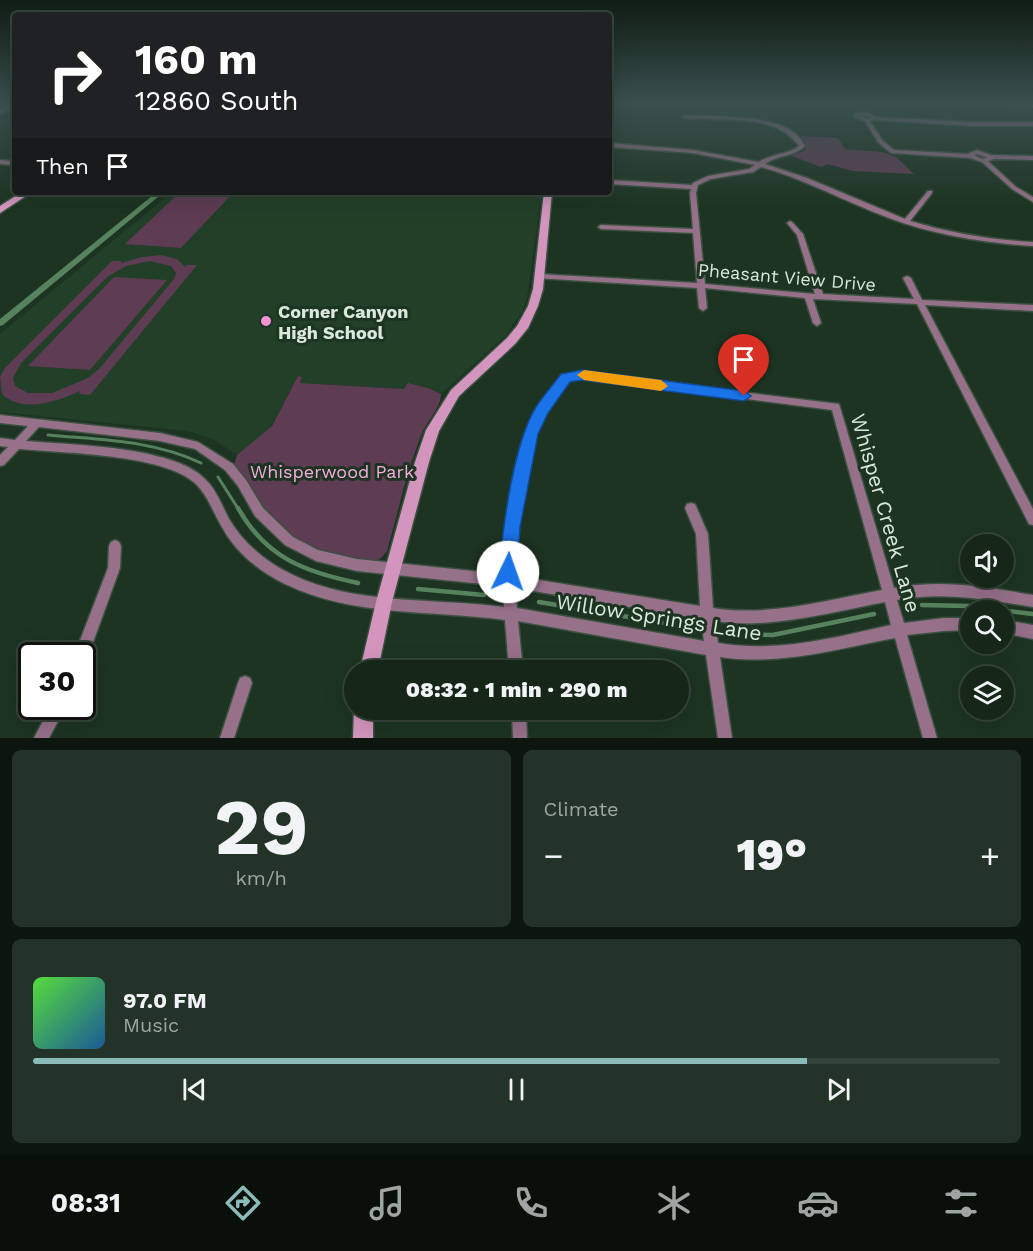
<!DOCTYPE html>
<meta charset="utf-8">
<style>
:root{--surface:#16271a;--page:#233327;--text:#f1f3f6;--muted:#9ea5a2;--line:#354439;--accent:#8bbbb9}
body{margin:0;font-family:"Work Sans",sans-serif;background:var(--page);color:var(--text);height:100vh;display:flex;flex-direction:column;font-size:22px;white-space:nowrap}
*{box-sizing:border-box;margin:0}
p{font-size:20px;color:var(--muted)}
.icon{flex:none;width:33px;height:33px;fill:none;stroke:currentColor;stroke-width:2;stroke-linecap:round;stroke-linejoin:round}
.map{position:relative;height:738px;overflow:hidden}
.drawer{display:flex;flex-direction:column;gap:12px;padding:12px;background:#0c150e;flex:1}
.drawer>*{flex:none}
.banner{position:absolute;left:12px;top:12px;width:600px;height:183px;border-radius:6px;box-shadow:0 6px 24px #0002,0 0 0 2px var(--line);background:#202124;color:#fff;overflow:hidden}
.controls{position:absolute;left:960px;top:534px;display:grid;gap:12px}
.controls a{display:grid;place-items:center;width:54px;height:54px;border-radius:50%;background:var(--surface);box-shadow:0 6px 24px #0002,0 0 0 2px var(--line);font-size:30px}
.speed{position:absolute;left:18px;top:642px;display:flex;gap:12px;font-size:30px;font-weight:700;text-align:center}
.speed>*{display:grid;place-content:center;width:78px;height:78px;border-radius:50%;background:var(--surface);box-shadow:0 6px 24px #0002,0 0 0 2px var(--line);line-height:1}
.speed .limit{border:3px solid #111;border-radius:9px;background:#fff;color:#111}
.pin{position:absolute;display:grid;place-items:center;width:51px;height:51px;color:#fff;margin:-62px -26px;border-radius:50% 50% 50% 0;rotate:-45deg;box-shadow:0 0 6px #0007}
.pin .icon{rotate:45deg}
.me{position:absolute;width:66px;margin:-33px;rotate:3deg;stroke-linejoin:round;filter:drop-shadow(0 0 4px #0008)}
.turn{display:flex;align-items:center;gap:21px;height:126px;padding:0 24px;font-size:27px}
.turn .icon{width:78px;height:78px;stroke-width:2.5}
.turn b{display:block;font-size:42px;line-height:51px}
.then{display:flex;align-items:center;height:57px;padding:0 24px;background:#0003;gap:12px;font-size:22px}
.big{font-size:45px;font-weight:800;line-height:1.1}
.drawer .tile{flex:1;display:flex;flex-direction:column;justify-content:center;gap:9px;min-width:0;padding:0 21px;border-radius:9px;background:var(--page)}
.drawer .dial{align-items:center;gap:0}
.dial b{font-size:78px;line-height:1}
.song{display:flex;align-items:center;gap:18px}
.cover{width:72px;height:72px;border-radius:9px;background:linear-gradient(135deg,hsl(110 70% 55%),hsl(210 70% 35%))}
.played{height:6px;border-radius:3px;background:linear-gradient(90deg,var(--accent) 80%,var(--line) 80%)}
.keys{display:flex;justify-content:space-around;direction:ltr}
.heat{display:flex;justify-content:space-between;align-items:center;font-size:33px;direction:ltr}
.drawer .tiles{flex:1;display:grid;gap:12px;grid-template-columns:1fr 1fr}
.tile:last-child{grid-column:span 2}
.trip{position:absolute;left:344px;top:660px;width:345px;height:60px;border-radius:30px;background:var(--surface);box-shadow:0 6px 24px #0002,0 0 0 2px var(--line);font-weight:800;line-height:60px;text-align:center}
.tab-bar{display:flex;height:96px;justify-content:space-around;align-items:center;background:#09100a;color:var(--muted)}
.tab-bar .icon{width:42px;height:42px}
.tab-bar .selected{color:var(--accent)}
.tab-bar b{font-size:27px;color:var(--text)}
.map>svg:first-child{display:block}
.built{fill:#223f28}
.green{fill:#5e3c53;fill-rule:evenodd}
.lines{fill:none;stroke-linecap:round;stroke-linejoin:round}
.stream-far1{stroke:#56835e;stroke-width:3}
.stream{stroke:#56835e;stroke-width:4.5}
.canal{fill:#56835e;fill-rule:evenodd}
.street-casing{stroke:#3b5140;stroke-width:3}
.secondary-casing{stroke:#3b5140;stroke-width:3}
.street{fill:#97708a;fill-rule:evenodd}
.secondary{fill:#d395be;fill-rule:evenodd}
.route{fill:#1a73e8;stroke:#114b97;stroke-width:1.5}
.slow{fill:#f59e0b}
.poi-dot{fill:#f391d5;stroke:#1d3422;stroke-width:2}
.labels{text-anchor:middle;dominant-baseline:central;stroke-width:6;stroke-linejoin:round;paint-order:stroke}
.street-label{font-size:18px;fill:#dae9dc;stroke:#1d3422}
.poi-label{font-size:18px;font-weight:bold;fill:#dae9dc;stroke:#1d3422;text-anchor:start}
.park-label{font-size:18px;fill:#f6adde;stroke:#1d3422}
.near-street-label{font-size:21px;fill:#dae9dc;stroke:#1d3422}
</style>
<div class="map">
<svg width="1033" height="738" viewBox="0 0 1033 738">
<rect width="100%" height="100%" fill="#1d3422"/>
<path class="built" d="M 172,192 L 542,192 L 527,298 L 522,312 L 505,336 L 441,394 L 428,388 L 408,383 L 404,389 L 300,383 L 302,377 L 298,376 L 269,430 L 237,455 L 213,439 L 187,431 L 0,412 L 0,334 Z"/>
<path class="green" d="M 801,136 L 838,138 L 845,149 L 882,152 L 896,157 L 914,174 L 853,171 L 828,164 L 821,167 L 787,154 L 802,152 L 806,149 Z
M 180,192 L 232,194 L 181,248 L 125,244 Z
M 161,255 L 177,259 L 185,267 L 187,265 L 197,265 L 90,395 L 79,394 L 80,391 C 59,401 22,414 2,394 L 0,377 L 5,368 L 112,261 L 121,261 L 121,263 L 142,257 ZM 150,261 L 171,266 L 176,273 L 174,279 L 99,369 L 88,378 L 52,393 L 28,393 L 15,386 L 13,378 L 21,363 L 107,277 L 126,266 Z
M 114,277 L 167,280 L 90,370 L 28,366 Z
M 298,376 L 302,377 L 300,383 L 404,389 L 408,383 L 428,388 L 441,394 C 441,407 428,420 423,431 C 407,469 398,512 387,551 C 377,566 364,562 349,558 C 314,550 281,536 260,504 C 251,490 246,476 234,465 L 237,455 L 272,426 Z"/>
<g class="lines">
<path class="stream-far1" d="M 48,435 C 100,440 153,440 201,463
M 218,477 L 239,510"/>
<path class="stream" d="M 238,508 C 266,558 305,572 358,583
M 418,589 L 484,595
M 539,602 L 682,626
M 922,605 L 968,606 L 1033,614
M 740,634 L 773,635 L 874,614"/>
<path class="canal" d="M 157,192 L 164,192 L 3,325 L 0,326 L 0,319 Z"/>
<defs>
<path id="street" d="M 10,104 L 15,104 L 15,105 L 0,114 L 0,110 Z
M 868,112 L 876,117 L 970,122 L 1033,122 L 1033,126 L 970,126 L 875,120 L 870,121 L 882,140 L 894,150 L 967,154 L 977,150 L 991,155 L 1033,156 L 1033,160 L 994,159 L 988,161 L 1016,187 L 1033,197 L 1033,202 L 1012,189 L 982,162 L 970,158 L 891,153 L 878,142 L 865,121 L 854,117 L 855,113 ZM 860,116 L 867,116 L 871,118 L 867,118 ZM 977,154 L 986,157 L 987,158 L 982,159 L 974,155 Z
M 685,115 C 714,117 774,114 796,134 C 800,137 802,142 805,146 C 794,157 777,155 765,164 L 807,178 L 905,219 L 928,191 L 932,191 L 932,193 L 910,221 C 951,233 991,240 1033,242 L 1033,246 C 984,243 935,235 889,218 C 846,202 805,179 761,167 L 753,172 L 711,179 L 698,185 L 696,193 L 705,284 L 815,294 L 797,235 L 787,223 L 790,221 L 792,222 L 803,234 L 823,294 L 914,299 L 903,278 L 907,276 L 911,278 L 922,300 L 1033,305 L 1033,311 L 925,305 L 1033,509 L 1033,525 L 1029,524 L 917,304 L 813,299 L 821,323 L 817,326 L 813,323 L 805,298 L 705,288 L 707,308 L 703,311 L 699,308 L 697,288 L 536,278 L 536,274 L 539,274 L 697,283 L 693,233 L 601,229 L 598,227 L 601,225 L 693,229 L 690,193 L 691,189 L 609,184 L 609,180 L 692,185 L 693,183 L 708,176 L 749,169 L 755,165 L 693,153 L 609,147 L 609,143 L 693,150 L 759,162 C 772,153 788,155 799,146 C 775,112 720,122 683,118 L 682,117 Z
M 0,160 L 15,161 L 15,165 L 0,164 Z
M 582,372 L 839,404 L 894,588 C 943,579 985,587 1033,595 L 1033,607 C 988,600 943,591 897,600 L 904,623 L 944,618 L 970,618 L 970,630 L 944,631 L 907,635 L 937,738 L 923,738 L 895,638 C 836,649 781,666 720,657 L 732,738 L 718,738 L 706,655 L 518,621 L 523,670 L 509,670 L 505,620 C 432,610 353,617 285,584 C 259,571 236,553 222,527 C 213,512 208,496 196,484 C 165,454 63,453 19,449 L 4,465 L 0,466 L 0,455 L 8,447 L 0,446 L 0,438 L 15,440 L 28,426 L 0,423 L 0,415 L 160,433 L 198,442 L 233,464 L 246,480 L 263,508 L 293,537 L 318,550 L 357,559 L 502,574 L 505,527 L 526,434 L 538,407 L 563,376 ZM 582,378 L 832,410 L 882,590 C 828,600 767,617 713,608 L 708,534 L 695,504 L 691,503 L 687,504 L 685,508 L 696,534 L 700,606 L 514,576 L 517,527 L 536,434 L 545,412 L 569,381 ZM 39,427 L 160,441 L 195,449 L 225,470 L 238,486 L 255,516 L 285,545 L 316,561 L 357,571 L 502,586 L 504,607 C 437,598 354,605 293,575 C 267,563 244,544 229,519 C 222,506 217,491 206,480 C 175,446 71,445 26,441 ZM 515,588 L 701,619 L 704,641 L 517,608 ZM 885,602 L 891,625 C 832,638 779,653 718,643 L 715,621 C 767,630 833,612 885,602 Z
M 115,540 L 119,542 L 121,546 L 120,568 L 88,656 L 86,661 L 82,662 L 82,656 L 74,656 L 108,568 L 109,546 L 111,542 Z
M 1004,620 L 1033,625 L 1033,639 L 1004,633 Z
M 245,676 L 250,678 L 252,683 L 234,738 L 220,738 L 238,683 L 240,678 Z
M 51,706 L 66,706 L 49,738 L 34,738 Z
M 512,710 L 526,710 L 527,738 L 513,738 Z"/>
<path id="secondary" d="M 1001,104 L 1033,104 L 1033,107 L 1004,106 Z
M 22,192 L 32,192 L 0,213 L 0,206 Z
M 544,192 L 552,192 L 543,289 L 538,306 L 528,328 L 515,344 L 459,396 L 439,431 L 429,462 L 392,602 L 378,670 L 360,670 L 376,602 L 415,462 L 426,430 L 451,390 L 507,338 L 517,326 L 528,306 L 533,289 Z
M 354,710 L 373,710 L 373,738 L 353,738 Z"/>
</defs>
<use href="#street" class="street-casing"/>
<use href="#secondary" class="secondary-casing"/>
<use href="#street" class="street"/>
<use href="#secondary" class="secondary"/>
</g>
<linearGradient id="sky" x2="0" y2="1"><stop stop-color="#101d13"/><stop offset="0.5" stop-color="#3a504f"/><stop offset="1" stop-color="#3a504f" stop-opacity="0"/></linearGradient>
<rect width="1033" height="207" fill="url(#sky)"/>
<path class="route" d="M 582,370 L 744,391 L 751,396 L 744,401 L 582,380 L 570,382 L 548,413 L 538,434 L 520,527 L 517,572 L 515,579 L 508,581 L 502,579 L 499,572 C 503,527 513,445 536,407 C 543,396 553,385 561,374 Z"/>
<path class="slow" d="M 584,370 L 661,380 L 668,386 L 661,391 L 584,380 L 577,375 Z"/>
<circle class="poi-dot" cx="266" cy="321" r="6"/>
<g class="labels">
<g class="street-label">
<text transform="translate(787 277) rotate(5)">Pheasant View Drive</text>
</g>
<g class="poi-label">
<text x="278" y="311">Corner Canyon<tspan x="278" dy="21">High School</tspan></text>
</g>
<g class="park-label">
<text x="332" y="471">Whisperwood Park</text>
</g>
<g class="near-street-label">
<text transform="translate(886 513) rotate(74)">Whisper Creek Lane</text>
<text transform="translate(659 617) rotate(9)">Willow Springs Lane</text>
</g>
</g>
</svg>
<div class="controls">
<a><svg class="icon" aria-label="sound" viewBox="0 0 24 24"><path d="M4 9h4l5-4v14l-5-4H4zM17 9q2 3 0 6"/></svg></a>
<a><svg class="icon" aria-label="search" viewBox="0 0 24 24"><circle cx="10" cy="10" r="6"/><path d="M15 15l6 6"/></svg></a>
<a><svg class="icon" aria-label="layers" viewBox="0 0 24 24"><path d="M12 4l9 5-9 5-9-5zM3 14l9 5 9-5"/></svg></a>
</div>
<div class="speed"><div class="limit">30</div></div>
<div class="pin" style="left:744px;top:396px;background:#d93025"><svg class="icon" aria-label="arrive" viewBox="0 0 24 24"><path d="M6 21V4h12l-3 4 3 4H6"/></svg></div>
<svg class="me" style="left:508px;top:572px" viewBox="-20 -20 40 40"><circle r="19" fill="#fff"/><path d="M0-13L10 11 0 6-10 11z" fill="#1a73e8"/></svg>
<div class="trip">08:32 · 1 min · 290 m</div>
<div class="banner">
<div class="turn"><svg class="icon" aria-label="right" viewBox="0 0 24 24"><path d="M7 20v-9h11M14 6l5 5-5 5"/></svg><div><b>160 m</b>12860 South</div></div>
<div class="then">Then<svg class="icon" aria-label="arrive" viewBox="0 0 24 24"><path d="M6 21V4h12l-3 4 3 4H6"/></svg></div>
</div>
</div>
<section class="drawer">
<div class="tiles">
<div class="tile dial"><b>29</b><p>km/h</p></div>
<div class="tile"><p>Climate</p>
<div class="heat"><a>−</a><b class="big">19°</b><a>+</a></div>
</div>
<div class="tile">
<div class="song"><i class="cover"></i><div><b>97.0 FM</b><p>Music</p></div></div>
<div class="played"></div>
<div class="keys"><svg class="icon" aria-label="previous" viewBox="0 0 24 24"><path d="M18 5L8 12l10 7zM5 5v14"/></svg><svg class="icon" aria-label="pause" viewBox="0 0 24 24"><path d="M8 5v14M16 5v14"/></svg><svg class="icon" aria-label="next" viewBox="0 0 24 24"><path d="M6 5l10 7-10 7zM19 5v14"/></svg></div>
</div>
</div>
</section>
<nav class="tab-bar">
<b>08:31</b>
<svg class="icon selected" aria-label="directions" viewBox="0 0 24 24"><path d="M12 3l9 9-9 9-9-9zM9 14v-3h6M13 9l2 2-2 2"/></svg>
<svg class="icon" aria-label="music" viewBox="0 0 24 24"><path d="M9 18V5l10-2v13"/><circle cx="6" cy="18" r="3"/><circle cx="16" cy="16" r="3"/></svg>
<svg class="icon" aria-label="phone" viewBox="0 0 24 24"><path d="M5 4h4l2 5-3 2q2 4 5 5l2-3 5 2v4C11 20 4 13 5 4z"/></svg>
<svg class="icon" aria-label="climate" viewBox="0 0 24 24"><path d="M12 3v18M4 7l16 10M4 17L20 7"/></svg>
<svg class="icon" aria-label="car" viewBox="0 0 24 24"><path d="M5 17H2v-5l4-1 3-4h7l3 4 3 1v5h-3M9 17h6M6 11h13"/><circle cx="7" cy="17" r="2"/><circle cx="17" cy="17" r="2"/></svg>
<svg class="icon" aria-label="filters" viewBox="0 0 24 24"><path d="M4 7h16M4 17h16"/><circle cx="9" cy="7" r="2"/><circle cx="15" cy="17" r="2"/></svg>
</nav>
